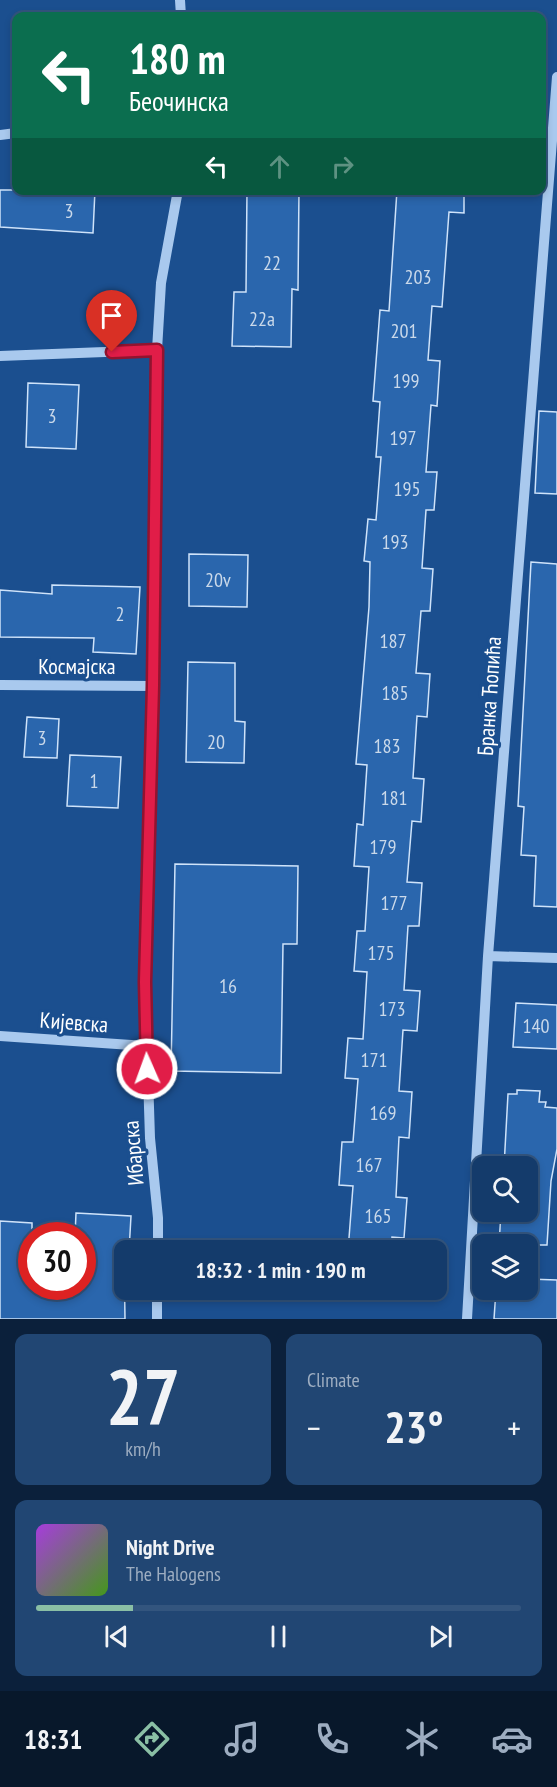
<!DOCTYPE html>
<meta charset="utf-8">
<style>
:root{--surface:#143b6b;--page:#214673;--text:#f1f3f6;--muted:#9dadc1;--line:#33557e;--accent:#8abfa5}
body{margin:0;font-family:"PT Sans Narrow",sans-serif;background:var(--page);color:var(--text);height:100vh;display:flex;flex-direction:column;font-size:22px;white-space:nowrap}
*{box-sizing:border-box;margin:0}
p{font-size:20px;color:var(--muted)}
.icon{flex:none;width:33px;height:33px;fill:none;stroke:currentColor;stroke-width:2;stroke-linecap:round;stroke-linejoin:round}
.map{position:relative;height:1319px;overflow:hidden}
.details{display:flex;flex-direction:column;gap:15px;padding:15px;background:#0b203b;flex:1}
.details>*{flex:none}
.guide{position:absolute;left:12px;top:12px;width:534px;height:183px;border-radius:12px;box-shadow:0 3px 9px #0003,0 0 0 2px var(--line);background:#0b6e4f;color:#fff;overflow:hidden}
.buttons{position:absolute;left:472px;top:1156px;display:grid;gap:12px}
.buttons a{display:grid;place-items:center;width:66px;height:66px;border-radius:12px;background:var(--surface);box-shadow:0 3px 9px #0003,0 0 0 2px var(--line);font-size:30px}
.speed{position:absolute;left:18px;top:1222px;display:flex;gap:12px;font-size:30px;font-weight:700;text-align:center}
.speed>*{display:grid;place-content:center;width:78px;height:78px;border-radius:50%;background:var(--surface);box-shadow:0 3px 9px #0003,0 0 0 2px var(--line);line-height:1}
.speed .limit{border:9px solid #d22;background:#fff;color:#111}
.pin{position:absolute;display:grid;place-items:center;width:51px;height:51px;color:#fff;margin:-62px -26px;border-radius:50% 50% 50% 0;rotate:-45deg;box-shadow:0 0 6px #0007}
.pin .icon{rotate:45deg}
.me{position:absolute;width:66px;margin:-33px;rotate:358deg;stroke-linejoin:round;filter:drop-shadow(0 0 4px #0008)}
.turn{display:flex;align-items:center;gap:21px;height:126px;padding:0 18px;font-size:27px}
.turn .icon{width:78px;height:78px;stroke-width:2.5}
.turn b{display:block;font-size:42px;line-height:51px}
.lanes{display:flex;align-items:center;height:57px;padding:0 18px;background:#0003;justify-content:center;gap:30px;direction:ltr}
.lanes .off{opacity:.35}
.big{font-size:45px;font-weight:700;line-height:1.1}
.details .tile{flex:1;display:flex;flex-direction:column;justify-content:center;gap:9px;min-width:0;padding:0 21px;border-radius:12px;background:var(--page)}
.details .dial{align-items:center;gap:0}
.dial b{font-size:78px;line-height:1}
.song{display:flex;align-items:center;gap:18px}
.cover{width:72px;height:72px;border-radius:9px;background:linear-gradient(135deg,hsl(280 70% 55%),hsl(100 70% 35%))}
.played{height:6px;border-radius:3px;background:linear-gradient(90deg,var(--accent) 20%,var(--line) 20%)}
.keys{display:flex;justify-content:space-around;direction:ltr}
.heat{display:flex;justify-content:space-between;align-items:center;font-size:33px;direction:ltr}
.details .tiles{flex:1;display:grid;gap:15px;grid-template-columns:1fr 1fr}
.tile:last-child{grid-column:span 2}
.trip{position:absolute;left:114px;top:1240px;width:333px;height:60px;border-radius:12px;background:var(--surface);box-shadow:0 3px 9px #0003,0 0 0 2px var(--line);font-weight:700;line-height:60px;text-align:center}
.tab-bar{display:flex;height:96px;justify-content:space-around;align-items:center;background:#08182b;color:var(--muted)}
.tab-bar .icon{width:42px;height:42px}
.tab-bar .on{color:var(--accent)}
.tab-bar b{font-size:27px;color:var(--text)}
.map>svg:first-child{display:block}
.building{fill:#2a66ad;stroke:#cfe3fa;stroke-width:1.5}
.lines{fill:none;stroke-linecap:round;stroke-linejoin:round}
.minor{stroke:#a9c9ee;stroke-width:10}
.route-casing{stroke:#92132f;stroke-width:15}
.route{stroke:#e11d48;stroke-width:10}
.labels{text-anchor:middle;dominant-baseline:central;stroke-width:6;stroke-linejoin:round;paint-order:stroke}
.number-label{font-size:20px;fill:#cad9ea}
.street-label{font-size:22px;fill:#fff;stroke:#1b4f8f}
</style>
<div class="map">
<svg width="557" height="1319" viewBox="0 0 557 1319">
<rect width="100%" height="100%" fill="#1b4f8f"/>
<path class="building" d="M 0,190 L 95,190 L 93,233 L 0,227 Z
M 247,190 L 299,190 L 298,290 L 292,289 L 291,347 L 232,346 L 234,292 L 246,292 Z
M 397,190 L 464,190 L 464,213 L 449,212 L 442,307 L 432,306 L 428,360 L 440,361 L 437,406 L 431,405 L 426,472 L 437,472 L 434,510 L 426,510 L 422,568 L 433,569 L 430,611 L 421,611 L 416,673 L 430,674 L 427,717 L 417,716 L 413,778 L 424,779 L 421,822 L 412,821 L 407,882 L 422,883 L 419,926 L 408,926 L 404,990 L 420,991 L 417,1031 L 403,1030 L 399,1091 L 412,1092 L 409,1138 L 399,1137 L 396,1197 L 407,1198 L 404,1238 L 392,1237 L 391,1251 L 348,1251 L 353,1186 L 339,1185 L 342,1142 L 353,1142 L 358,1079 L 345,1078 L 348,1038 L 363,1039 L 367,972 L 354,971 L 357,931 L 365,931 L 369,867 L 354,866 L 357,824 L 363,825 L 367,765 L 356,764 L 369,607 L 370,562 L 364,561 L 368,519 L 376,520 L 381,457 L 376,457 L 380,402 L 373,401 L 380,310 L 389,311 Z
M 28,383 L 79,385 L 76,449 L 26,447 Z
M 539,411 L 557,412 L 557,494 L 535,493 Z
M 189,554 L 248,555 L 247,607 L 189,606 Z
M 531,562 L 557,564 L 557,907 L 534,906 L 536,856 L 521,855 L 524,807 L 518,806 Z
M 52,585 L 140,587 L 136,654 L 93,652 L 94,638 L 0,637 L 0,590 L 52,594 Z
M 188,662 L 235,663 L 235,721 L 245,722 L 244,763 L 186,762 Z
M 27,717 L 59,719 L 57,758 L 24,757 Z
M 70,755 L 121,757 L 118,808 L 67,806 Z
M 175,864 L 298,866 L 297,944 L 283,944 L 281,1073 L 171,1071 Z
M 516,1003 L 557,1005 L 557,1049 L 513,1047 Z
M 517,1090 L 540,1091 L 539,1102 L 546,1102 L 545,1107 L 557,1108 L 557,1149 L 551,1181 L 547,1245 L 499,1245 L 501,1212 L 528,1212 L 528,1167 L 504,1167 L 508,1094 L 517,1094 Z
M 76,1213 L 131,1216 L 129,1251 L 124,1251 L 125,1319 L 0,1319 L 0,1221 L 32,1223 L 32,1287 L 82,1287 L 82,1236 L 75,1236 Z
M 528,1279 L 557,1280 L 557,1319 L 494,1319 L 496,1290 L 528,1290 Z"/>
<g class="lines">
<path class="minor" d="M 180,0 L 181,16
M 0,135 L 16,133
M 0,356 L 157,350
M 0,685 L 153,686
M 488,956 L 557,958
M 0,1036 L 146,1046
M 158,1251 L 158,1218 L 150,1138 L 145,983 L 153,686 L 157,350 L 161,283 L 178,190
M 157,1319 L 157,1290
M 467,1319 L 488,956 L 557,77"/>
</g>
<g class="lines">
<defs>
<path id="route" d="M 112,352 L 157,350 L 153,686 L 145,982 L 147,1069"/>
</defs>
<use href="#route" class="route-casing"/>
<use href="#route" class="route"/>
</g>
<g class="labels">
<g class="number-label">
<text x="69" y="211">3</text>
<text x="272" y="263">22</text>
<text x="418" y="277">203</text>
<text x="262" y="319">22a</text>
<text x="404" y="331">201</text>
<text x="406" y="381">199</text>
<text x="52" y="416">3</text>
<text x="403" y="438">197</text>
<text x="407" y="489">195</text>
<text x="395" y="542">193</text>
<text x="218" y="580">20v</text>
<text x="120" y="614">2</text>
<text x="393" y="641">187</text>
<text x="395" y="693">185</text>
<text x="42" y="738">3</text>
<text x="216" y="742">20</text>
<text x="387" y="746">183</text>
<text x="94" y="781">1</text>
<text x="394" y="798">181</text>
<text x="383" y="847">179</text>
<text x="394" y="903">177</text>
<text x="381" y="953">175</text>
<text x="228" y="986">16</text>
<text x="392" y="1009">173</text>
<text x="536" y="1026">140</text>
<text x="374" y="1060">171</text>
<text x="383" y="1113">169</text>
<text x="369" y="1165">167</text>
<text x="378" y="1216">165</text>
</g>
<g class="street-label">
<text x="77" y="666">Космајска</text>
<text transform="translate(489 696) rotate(-86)">Бранка Ћопића</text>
<text transform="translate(74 1022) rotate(4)">Кијевска</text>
<text transform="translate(133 1153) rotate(-95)">Ибарска</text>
</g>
</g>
</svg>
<div class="buttons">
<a><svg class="icon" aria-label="search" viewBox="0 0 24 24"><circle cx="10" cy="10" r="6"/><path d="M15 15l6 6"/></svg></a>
<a><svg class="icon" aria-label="layers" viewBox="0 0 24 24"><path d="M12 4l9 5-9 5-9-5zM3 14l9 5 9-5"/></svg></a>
</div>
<div class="speed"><div class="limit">30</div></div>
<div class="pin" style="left:112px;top:352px;background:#d93025"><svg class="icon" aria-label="arrive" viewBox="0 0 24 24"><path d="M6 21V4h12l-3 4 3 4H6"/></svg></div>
<svg class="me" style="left:147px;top:1069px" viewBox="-20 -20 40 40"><circle r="17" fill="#e11d48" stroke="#fff" stroke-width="3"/><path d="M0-11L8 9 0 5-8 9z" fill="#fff"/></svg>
<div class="trip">18:32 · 1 min · 190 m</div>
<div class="guide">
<div class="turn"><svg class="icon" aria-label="left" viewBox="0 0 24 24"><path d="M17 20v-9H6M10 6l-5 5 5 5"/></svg><div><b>180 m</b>Беочинска</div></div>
<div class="lanes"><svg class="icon" aria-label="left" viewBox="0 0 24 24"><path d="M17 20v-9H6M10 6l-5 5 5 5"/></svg><svg class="icon off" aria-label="ahead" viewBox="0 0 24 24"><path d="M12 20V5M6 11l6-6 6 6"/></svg><svg class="icon off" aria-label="right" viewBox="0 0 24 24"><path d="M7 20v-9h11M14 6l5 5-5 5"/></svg></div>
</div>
</div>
<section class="details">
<div class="tiles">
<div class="tile dial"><b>27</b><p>km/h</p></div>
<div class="tile"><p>Climate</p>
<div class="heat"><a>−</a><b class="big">23°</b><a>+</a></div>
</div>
<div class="tile">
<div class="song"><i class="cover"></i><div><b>Night Drive</b><p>The Halogens</p></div></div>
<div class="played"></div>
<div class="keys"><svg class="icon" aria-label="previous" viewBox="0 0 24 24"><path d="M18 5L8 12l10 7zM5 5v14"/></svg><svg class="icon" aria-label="pause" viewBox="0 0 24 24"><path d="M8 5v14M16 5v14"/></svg><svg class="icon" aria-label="next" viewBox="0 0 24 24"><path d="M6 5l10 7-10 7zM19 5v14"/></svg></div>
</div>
</div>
</section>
<nav class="tab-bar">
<b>18:31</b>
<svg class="icon on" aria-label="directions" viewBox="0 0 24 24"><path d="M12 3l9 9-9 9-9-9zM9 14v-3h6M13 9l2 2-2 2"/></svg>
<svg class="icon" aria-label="music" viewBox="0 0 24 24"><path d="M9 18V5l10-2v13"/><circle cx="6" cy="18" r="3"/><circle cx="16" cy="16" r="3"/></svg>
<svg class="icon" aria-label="phone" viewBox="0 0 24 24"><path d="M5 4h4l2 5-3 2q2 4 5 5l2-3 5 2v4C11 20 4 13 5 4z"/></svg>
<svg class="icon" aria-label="climate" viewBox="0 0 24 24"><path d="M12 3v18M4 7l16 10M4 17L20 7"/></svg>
<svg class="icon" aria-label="car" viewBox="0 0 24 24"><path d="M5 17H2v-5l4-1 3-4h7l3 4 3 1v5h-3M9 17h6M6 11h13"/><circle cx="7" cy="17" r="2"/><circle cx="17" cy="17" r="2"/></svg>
</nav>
